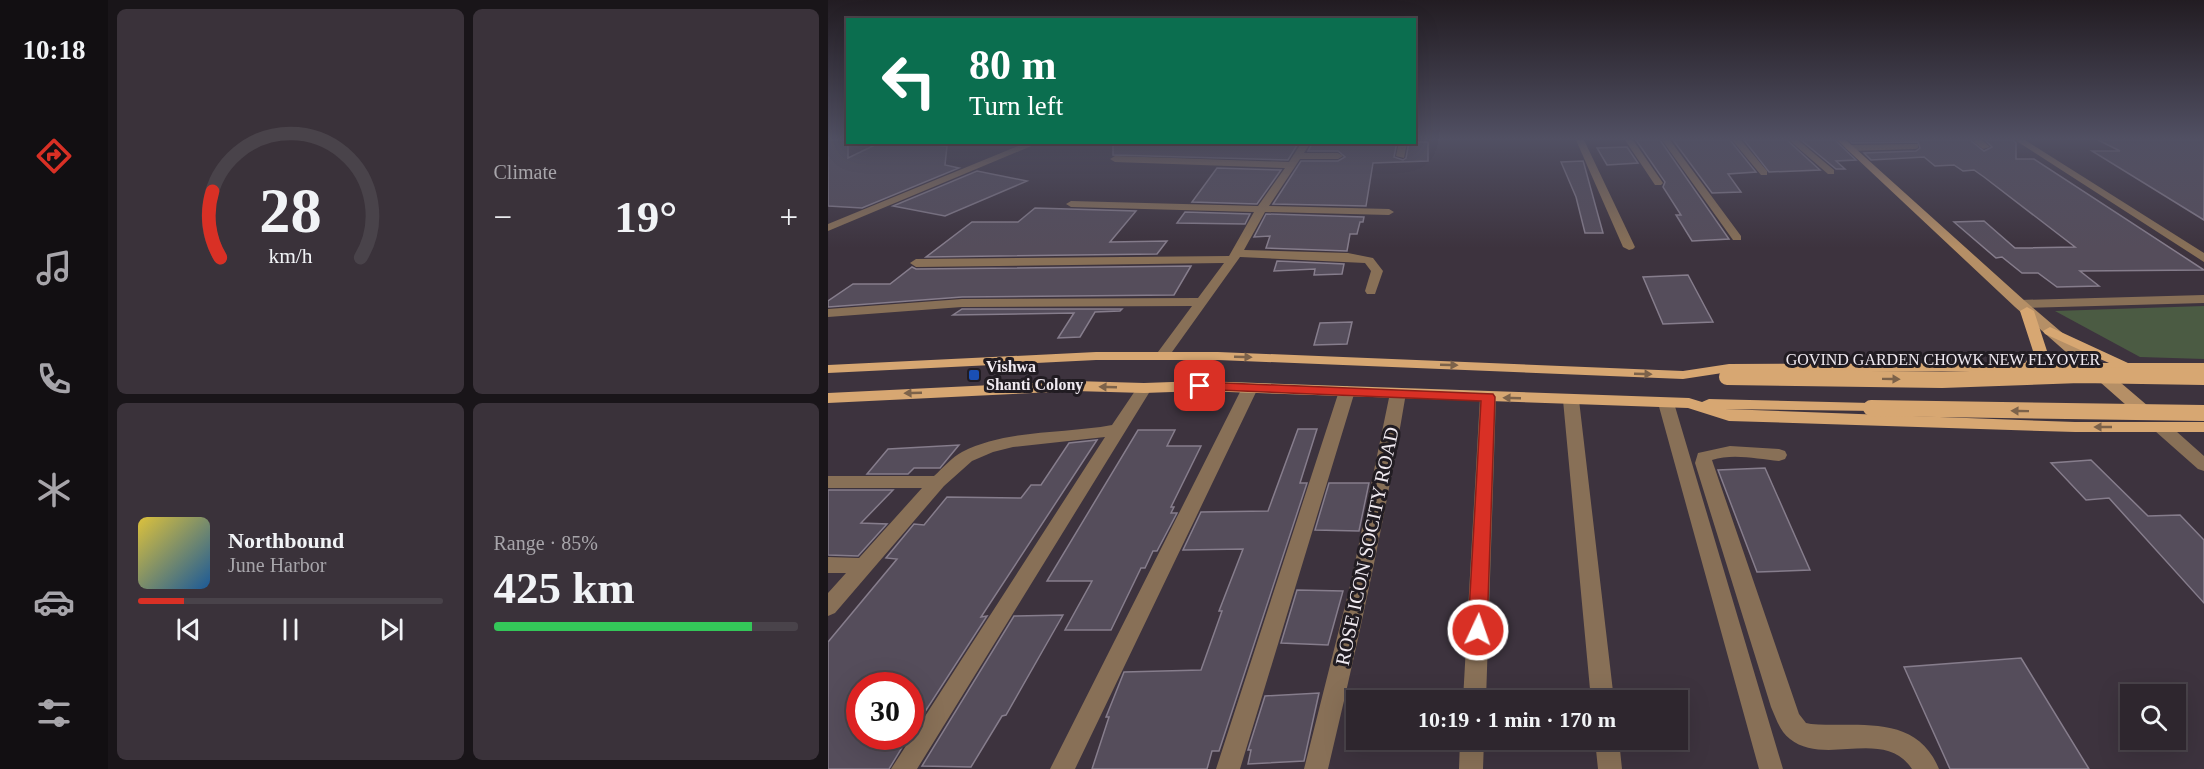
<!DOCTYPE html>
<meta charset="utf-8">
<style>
:root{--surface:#2e262e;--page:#3a323a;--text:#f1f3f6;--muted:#a7a5aa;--line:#49434a;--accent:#d93025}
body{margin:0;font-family:Georgia,serif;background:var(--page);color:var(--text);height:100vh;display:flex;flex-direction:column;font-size:22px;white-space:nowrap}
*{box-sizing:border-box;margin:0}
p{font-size:20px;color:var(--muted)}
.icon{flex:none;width:33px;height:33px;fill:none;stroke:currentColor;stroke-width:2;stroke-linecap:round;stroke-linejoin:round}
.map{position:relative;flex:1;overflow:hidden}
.sheet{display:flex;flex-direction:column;gap:9px;padding:9px;background:#191519;width:720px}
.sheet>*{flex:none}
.top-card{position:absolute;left:18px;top:18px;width:570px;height:126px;border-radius:0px;box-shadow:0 6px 24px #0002,0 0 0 2px var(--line);background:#0b6e4f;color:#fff;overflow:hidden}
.controls{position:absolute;left:1292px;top:684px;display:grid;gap:12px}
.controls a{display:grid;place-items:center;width:66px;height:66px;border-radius:0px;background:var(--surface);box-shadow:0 6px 24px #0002,0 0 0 2px var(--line);font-size:30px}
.speed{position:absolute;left:18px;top:672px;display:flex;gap:12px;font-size:30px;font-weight:700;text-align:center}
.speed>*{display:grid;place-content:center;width:78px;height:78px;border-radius:50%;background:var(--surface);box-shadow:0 6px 24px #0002,0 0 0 2px var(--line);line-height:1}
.speed .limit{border:9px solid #d22;background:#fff;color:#111}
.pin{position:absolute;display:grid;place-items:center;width:51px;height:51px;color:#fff;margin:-26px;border-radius:12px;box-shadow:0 3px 9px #0006}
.me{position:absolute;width:66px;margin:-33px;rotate:3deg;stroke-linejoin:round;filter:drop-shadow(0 0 4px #0008)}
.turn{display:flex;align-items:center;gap:21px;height:126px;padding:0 24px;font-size:27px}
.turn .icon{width:78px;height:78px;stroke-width:2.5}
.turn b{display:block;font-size:42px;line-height:51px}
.big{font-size:45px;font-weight:600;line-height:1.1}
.sheet .card{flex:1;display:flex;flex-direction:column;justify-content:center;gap:9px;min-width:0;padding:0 21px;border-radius:9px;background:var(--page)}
.sheet .dial{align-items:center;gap:0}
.dial svg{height:156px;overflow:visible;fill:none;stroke:var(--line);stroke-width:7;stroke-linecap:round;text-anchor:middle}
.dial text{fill:var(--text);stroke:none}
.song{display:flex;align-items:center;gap:18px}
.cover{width:72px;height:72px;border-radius:9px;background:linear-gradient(135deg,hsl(50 70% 55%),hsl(210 70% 35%))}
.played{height:6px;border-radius:3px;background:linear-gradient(90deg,var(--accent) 15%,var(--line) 15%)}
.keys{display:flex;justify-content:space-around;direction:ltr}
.heat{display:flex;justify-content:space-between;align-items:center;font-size:33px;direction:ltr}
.charge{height:9px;border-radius:4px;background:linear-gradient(90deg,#34c759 85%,var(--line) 0)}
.sheet .tiles{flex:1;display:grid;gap:9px;grid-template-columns:repeat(2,1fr)}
.trip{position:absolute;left:518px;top:690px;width:342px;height:60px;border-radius:0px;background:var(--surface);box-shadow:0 6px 24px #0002,0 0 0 2px var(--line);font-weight:600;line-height:60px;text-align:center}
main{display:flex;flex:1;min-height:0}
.tab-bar{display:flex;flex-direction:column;width:108px;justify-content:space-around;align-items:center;background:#120f12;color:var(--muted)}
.tab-bar .icon{width:42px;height:42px}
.tab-bar .on{color:var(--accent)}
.tab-bar b{font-size:27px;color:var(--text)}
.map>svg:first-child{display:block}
.green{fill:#4b5b43}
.building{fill:#554d5b;stroke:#867d8c;stroke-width:1.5}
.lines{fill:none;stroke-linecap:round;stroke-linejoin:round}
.minor{fill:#887057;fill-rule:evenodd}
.tertiary{fill:#887057;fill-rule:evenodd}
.secondary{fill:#b58f66;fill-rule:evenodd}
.primary{fill:#d7a772;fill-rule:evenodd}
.primary-bridge{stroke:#d7a772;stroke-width:16}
.oneway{fill:#7c624a}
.route{fill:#d93025;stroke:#8d1f18;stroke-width:1.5}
.transit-dot{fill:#1a4fb4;stroke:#211c22;stroke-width:2}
.labels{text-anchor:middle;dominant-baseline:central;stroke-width:6;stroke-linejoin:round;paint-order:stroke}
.street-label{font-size:16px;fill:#f0eaf1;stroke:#211c22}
.poi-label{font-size:16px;font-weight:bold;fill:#f0eaf1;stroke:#211c22;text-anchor:start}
.near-street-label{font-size:20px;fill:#f0eaf1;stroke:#211c22}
</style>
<main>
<nav class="tab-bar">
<b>10:18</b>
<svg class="icon on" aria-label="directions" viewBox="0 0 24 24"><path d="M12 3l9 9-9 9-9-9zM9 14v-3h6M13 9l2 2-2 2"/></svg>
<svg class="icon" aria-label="music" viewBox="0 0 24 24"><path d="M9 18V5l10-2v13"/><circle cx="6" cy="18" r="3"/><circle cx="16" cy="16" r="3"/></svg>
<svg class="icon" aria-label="phone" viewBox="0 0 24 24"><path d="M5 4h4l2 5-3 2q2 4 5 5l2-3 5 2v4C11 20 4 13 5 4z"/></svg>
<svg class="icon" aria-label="climate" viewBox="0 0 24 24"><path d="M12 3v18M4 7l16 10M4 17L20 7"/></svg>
<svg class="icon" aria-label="car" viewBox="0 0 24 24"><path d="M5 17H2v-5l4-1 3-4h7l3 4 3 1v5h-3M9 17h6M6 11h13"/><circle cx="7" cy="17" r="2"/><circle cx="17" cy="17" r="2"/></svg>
<svg class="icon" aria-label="filters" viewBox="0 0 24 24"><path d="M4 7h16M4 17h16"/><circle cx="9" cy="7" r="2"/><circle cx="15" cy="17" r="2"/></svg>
</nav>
<section class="sheet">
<div class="tiles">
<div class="card dial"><svg viewBox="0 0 100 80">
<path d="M14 69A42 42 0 1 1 86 69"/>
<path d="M14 69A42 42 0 0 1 10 35" stroke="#d93025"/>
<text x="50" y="56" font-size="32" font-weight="700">28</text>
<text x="50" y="72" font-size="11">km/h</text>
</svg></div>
<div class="card"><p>Climate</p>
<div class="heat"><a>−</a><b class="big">19°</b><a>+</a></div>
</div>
<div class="card">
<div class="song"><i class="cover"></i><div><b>Northbound</b><p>June Harbor</p></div></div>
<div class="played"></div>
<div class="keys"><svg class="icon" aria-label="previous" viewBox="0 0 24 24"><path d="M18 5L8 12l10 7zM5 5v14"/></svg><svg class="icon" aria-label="pause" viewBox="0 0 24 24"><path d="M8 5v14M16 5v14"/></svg><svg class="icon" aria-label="next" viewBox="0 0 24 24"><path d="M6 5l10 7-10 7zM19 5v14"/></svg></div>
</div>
<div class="card"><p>Range · 85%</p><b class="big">425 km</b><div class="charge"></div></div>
</div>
</section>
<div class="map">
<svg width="1376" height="769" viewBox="0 0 1376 769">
<rect width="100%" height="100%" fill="#3d333e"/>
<path class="green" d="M 1376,306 L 1376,359 L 1312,357 L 1227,311 Z"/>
<path class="building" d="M 0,140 L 20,140 L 20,158 L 53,142 L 112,142 L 106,145 L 119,146 L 117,165 L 131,168 L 34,208 L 0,206 Z
M 808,140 L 832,140 L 901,239 L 864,241 L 848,215 L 853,215 L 835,187 L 837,182 Z
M 845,140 L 902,140 L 928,172 L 900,174 L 913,192 L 884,193 Z
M 916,140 L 959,140 L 992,170 L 941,172 Z
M 973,140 L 1007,140 L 1028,160 L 1008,161 L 1017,169 L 1008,169 Z
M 1021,140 L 1142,140 L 1156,151 L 1164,147 L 1157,140 L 1185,140 L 1188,143 L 1188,159 L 1206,159 L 1376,270 L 1252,271 L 1271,286 L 1229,287 L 1210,273 L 1194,273 L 1174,257 L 1168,258 L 1126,222 L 1156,221 L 1187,248 L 1247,247 L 1156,177 L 1146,170 L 1135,171 L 1126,165 L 1107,166 L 1096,157 L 1043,160 L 1036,153 L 1088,151 L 1092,148 L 1090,142 L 1024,143 Z
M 1270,140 L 1376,140 L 1376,220 L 1264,151 L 1292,151 Z
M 285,142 L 471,142 L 460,160 L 285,155 Z
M 485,142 L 569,142 L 566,157 L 575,160 L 578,158 L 581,142 L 600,142 L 600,161 L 545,163 L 538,206 L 445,204 L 473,161 L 510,161 L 517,157 L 510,151 L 480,151 Z
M 799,147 L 810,163 L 779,165 L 769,148 Z
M 755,161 L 756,164 L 775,233 L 757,233 L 748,197 L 733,162 Z
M 389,168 L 453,170 L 429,204 L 364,202 Z
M 149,171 L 199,181 L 117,216 L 65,206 Z
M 207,208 L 308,211 L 282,242 L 339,241 L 329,254 L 98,257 L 144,222 L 190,222 Z
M 357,212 L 422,214 L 417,224 L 349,223 Z
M 438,214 L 536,217 L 535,222 L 532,222 L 529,234 L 522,234 L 519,251 L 438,248 L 442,236 L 426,237 Z
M 449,261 L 516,264 L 514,274 L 486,275 L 487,269 L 446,271 Z
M 363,266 L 346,295 L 134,297 L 0,307 L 0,301 L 25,284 L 62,284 L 84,267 L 88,269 Z
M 860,275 L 885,322 L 835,324 L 815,277 Z
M 134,309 L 294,309 L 292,311 L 267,312 L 252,337 L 230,338 L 246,313 L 125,315 Z
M 524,322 L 519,344 L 486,345 L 492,323 Z
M 470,429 L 489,429 L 472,483 L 479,483 L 391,751 L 384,751 L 379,769 L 264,769 L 281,717 L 278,717 L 296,672 L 373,670 L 394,611 L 391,611 L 415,549 L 355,550 L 373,512 L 440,511 Z
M 310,430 L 347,430 L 339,446 L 373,446 L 343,507 L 346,507 L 343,513 L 349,513 L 329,551 L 325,551 L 317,568 L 313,568 L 283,630 L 237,630 L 264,581 L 219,581 Z
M 269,440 L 153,617 L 159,616 L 82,735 L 82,686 L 32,686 L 32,736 L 81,736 L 61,769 L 0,769 L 0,642 L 69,559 L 58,558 L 86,524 L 96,525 L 119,497 L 193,498 L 203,485 L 213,485 L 241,443 Z
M 131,445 L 112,468 L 86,468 L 80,474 L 39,474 L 60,449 Z
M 1263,460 L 1320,516 L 1352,515 L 1376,540 L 1376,603 L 1281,498 L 1258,500 L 1223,463 Z
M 937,468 L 982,570 L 929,572 L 890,470 Z
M 501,483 L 541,483 L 531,531 L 487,530 Z
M 0,490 L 65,490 L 33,523 L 59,524 L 30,556 L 0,555 Z
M 469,590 L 515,591 L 500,645 L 453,643 Z
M 235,615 L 178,715 L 174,716 L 143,767 L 94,766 L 186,616 Z
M 1193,658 L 1261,769 L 1122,769 L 1076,667 Z
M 491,693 L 476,761 L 420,764 L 423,750 L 420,750 L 437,696 Z"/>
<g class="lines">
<path class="minor" d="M 748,140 L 756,140 L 807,247 L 805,249 L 801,250 L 795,247 Z
M 797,140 L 805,140 L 835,183 L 833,185 L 827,185 Z
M 834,140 L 842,140 L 913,236 L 913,240 L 905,240 Z
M 904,140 L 913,140 L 939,171 L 939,175 L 933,175 Z
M 961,140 L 970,140 L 1006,170 L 1006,174 L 1000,174 Z
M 1144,140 L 1154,140 L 1162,147 L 1155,149 Z
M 1187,140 L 1197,140 L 1376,253 L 1376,262 Z
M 474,142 L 483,142 L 476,153 L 510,153 L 515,156 L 510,159 L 472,159 L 441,206 L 561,209 L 566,212 L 561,215 L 437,212 L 416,250 L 520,253 L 545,258 L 555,271 L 547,294 L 539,294 L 537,291 L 543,271 L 537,263 L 412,257 L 339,359 L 334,360 L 327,356 L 364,306 L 134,307 L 0,317 L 0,309 L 134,299 L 370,298 L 396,263 L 88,267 L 82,263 L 88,259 L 401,256 L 426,212 L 243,207 L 238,204 L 243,201 L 430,206 L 457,168 L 287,162 L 282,159 L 287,156 L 461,162 Z
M 571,142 L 579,142 L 576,158 L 568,156 Z
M 1090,144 L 1090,148 L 1087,149 L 1021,151 L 1017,148 L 1021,145 Z
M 1376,295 L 1376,303 L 1192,308 L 1186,304 L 1192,300 Z
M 316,383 L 324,388 L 89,769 L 63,769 L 277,437 L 185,447 L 165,452 L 144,461 L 116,486 L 7,613 L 0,616 L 0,593 L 18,573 L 0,573 L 0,557 L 31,558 L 94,488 L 0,488 L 0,476 L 106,476 C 115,468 124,457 134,452 C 179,429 236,434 284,425 L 311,385 Z
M 422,383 L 430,388 L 247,769 L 222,769 L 414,388 Z
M 519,386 L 527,391 L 412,769 L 388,769 L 511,391 Z
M 570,388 L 578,393 C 557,519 530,644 500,769 L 476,769 L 523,582 L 562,393 Z
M 660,392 L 668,397 L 658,700 L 635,700 L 652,397 Z
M 743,395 L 751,400 L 786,700 L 763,700 L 735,400 Z
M 838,398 L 846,403 L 955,769 L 931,769 L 830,403 Z
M 902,446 L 951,449 L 957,451 L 959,455 L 957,459 L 951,461 C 930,459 905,453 884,460 L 885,463 L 971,714 L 978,723 L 983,724 C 1031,728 1088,713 1111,769 L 1084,769 C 1056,727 997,767 962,739 C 952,732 948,718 943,707 L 867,463 L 870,453 Z
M 632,740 L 656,740 L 655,769 L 631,769 Z
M 767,740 L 791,740 L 794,769 L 770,769 Z"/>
<path class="tertiary" d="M 200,142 L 213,142 L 0,231 L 0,224 Z
M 1333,422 L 1339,423 L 1376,456 L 1376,471 L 1370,469 L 1327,431 L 1325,427 L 1327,423 Z"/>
<path class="secondary" d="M 1009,140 L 1018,140 L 1197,301 L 1327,412 L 1329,416 L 1327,420 L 1315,420 L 1187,307 Z"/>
<path class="primary" d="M 1199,307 L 1206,311 L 1219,351 L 1211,363 L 1281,363 L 1217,334 L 1215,331 L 1222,327 L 1300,363 L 1376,363 L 1376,371 L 901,372 L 855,379 L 390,360 L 268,360 L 0,373 L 0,365 L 268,352 L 390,352 L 855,371 L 901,364 L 1197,363 L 1205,351 L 1192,311 Z
M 247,381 L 316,383 L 372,381 L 861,398 L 874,402 L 881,399 L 1043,403 L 1049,405 L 1051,408 L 1049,411 L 896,409 L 1247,422 L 1376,422 L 1376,432 L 1247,432 L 901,421 L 860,408 L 372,391 L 316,393 L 247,391 L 0,403 L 0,393 Z"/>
<path class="primary-bridge" d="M 899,377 L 1114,380 L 1252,375 L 1376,377
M 1043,408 L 1376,413"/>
</g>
<defs><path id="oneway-solid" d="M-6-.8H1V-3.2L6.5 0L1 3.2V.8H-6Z" transform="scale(1.5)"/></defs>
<g class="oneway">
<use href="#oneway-solid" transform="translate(415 357) rotate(2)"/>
<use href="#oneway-solid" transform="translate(621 365) rotate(2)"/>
<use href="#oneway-solid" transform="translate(815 374) rotate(2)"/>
<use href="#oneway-solid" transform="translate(1063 379) rotate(1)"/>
<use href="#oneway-solid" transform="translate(280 387) rotate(-178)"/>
<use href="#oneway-solid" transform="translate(85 393) rotate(178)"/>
<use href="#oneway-solid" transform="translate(684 398) rotate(-178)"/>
<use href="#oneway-solid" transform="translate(1192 411) rotate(-179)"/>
<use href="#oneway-solid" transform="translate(1275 427) rotate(-180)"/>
</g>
<linearGradient id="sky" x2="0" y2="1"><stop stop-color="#221c22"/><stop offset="0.56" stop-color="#515063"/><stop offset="1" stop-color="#515063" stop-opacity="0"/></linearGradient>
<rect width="1376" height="248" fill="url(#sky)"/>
<path class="route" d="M 372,382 L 665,394 L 667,397 L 659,630 L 656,636 L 650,639 L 643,636 L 640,630 L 653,401 L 367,389 L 365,386 Z"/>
<rect class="transit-dot" x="140" y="369" width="12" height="12" rx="3"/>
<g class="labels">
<g class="street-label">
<text x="1115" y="359">GOVIND GARDEN CHOWK NEW FLYOVER</text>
</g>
<g class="poi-label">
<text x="158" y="366">Vishwa<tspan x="158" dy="18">Shanti Colony</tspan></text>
</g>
<g class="near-street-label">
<text transform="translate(539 546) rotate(-78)">ROSE ICON SOCITY ROAD</text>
</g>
</g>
</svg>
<div class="controls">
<a><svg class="icon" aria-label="search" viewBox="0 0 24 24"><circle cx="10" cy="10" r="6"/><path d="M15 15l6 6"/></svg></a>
</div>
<div class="speed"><div class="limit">30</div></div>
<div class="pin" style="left:372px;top:386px;background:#d93025"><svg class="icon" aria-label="arrive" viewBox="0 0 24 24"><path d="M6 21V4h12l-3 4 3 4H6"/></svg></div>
<svg class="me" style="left:650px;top:630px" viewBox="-20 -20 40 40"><circle r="17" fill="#d93025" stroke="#fff" stroke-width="3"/><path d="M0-11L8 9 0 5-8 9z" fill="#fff"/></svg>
<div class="trip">10:19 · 1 min · 170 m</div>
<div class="top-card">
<div class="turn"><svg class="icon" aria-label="left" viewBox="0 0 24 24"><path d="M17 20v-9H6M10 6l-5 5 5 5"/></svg><div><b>80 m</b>Turn left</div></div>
</div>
</div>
</main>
